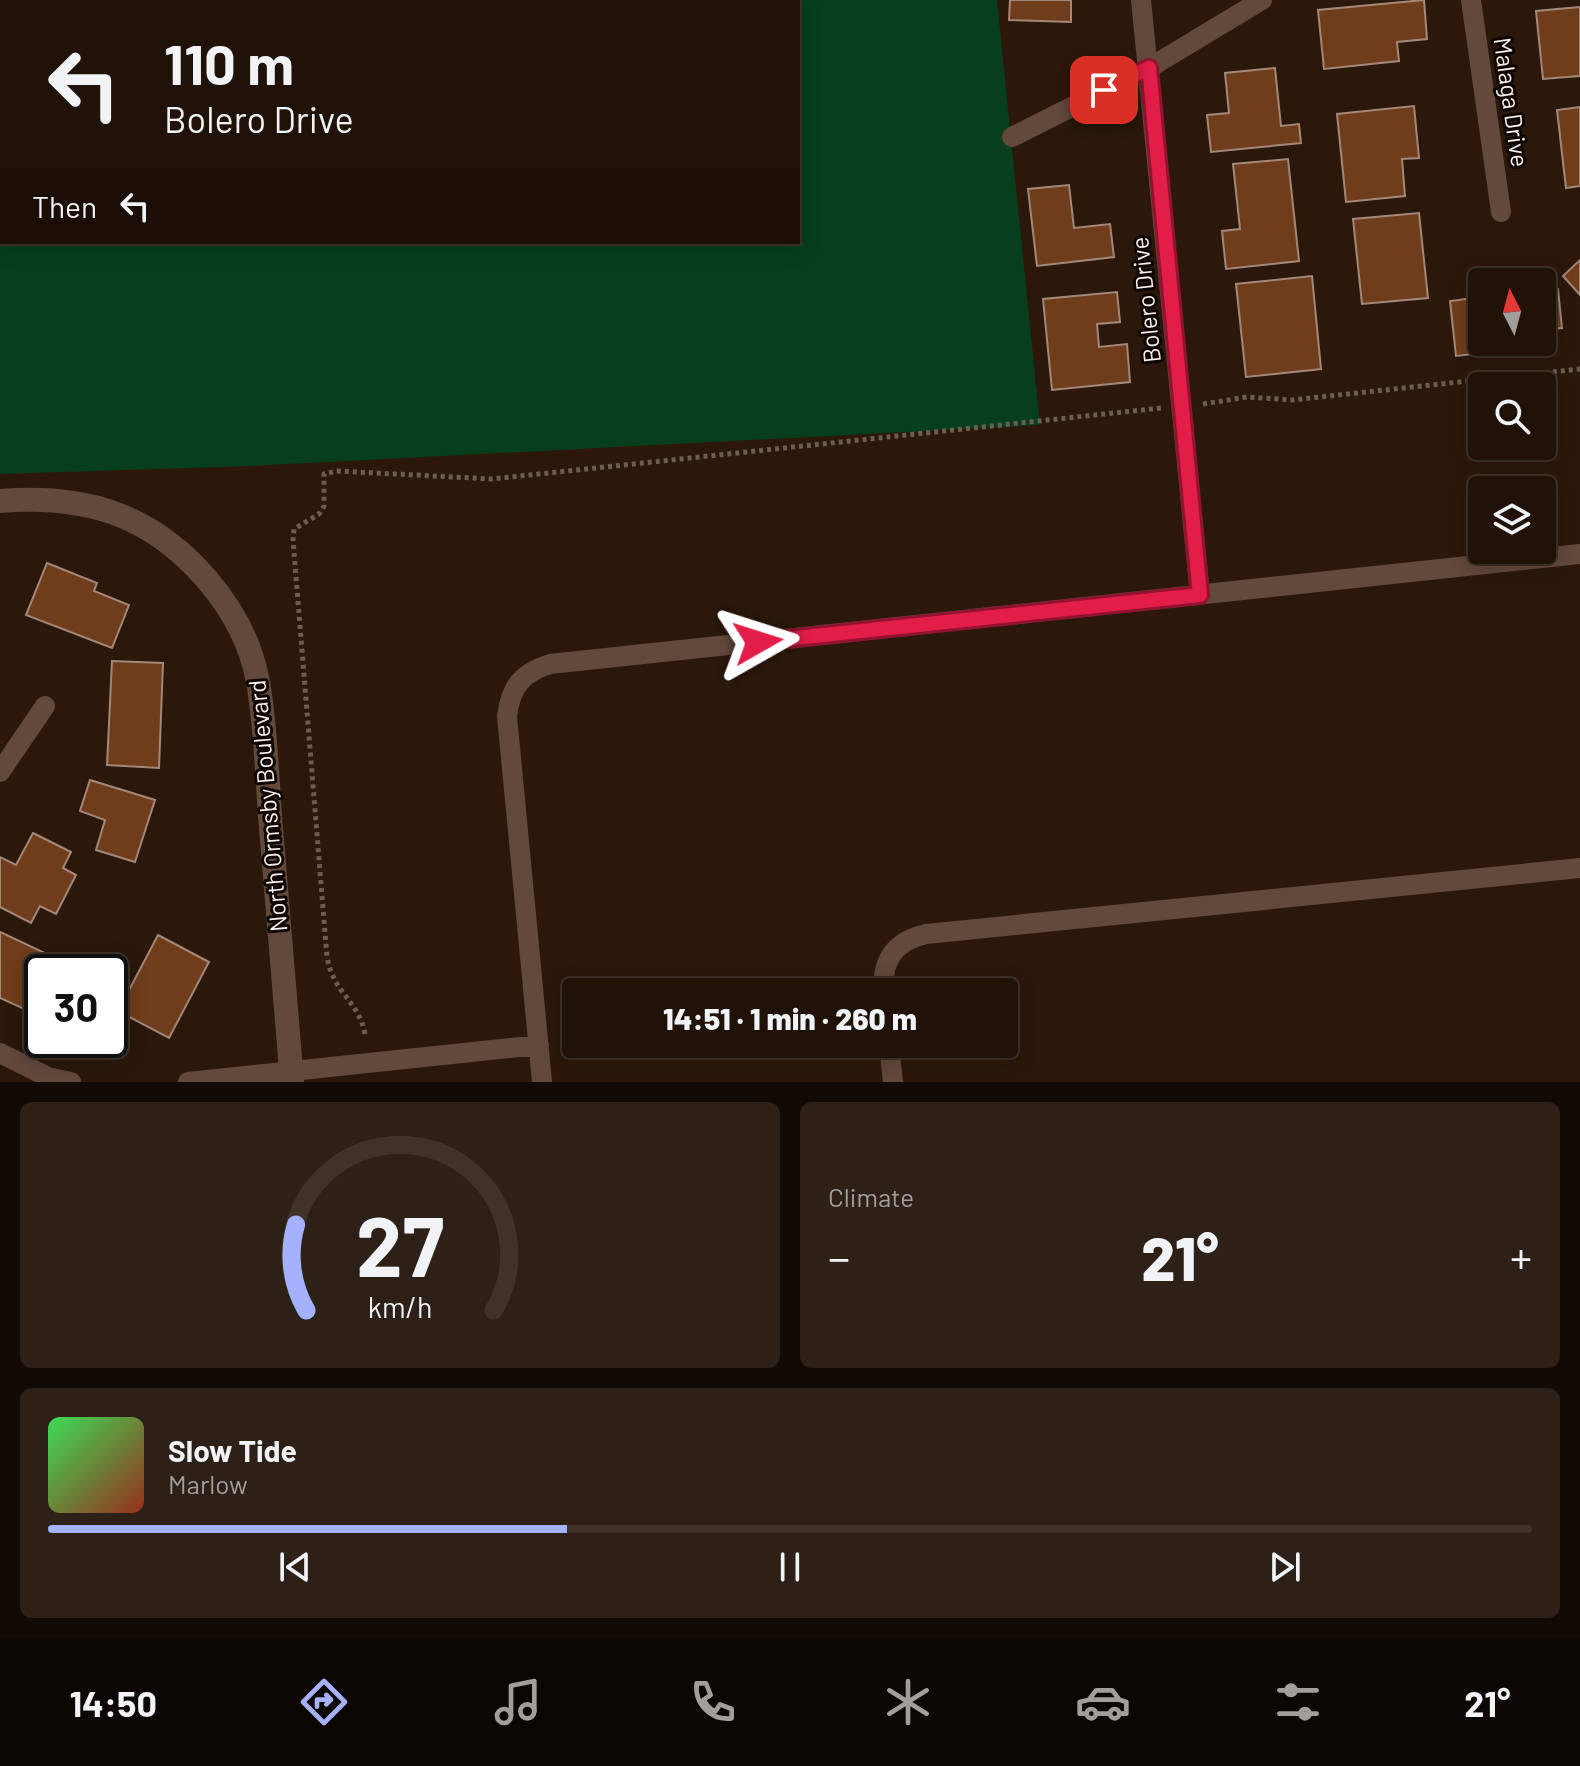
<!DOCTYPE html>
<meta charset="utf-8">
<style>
:root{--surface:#211208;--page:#2d2016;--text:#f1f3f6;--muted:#a29e9c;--line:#3e3229;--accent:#a4b1fc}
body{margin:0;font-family:Barlow,sans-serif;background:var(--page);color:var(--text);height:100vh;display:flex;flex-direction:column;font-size:30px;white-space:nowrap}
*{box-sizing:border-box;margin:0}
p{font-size:26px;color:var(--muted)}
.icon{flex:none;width:44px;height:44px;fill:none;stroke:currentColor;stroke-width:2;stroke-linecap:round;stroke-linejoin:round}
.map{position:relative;height:1082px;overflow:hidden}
.details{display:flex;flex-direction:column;gap:20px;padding:20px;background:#120a04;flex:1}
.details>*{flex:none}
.hud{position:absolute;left:0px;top:0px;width:800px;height:244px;box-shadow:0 4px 20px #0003,0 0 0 2px var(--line);background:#211208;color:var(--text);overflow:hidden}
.needle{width:52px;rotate:354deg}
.tools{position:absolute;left:1468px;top:268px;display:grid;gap:16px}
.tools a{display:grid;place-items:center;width:88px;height:88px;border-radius:8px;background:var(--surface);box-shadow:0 4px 20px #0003,0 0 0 2px var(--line);font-size:40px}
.speed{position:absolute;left:24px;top:954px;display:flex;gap:16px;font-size:40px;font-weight:700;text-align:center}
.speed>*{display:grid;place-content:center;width:104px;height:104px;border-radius:50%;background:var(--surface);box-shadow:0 4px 20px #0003,0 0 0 2px var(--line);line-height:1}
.speed .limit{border:4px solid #111;border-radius:12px;background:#fff;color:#111}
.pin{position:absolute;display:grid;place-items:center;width:68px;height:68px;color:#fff;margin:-34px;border-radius:16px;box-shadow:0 4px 12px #0006}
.me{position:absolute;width:88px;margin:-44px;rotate:84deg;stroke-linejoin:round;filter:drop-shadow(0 0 6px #0008)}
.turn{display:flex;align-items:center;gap:28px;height:168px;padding:0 32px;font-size:36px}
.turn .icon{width:104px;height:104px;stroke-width:2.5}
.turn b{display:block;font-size:56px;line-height:68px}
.then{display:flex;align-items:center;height:76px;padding:0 32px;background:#0003;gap:16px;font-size:30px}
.big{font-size:60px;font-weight:800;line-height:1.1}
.details .widget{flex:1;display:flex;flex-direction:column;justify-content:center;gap:12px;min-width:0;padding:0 28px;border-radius:12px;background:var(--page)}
.details .dial{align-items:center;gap:0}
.dial svg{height:208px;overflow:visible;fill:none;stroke:var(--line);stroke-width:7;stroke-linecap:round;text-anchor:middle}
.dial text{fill:var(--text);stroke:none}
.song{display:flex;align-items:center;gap:24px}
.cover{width:96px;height:96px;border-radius:12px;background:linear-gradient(135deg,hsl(130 70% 55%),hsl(10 70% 35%))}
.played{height:8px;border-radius:4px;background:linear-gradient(90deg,var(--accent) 35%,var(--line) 35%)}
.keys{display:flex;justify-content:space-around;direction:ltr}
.heat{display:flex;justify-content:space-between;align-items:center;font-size:44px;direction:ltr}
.details .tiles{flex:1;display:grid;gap:20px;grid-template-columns:1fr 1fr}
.widget:last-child{grid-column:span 2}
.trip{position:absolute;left:562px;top:978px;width:456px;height:80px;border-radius:8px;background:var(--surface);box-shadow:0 4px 20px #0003,0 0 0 2px var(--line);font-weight:800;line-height:80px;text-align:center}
.tab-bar{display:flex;height:128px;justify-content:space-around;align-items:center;background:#0d0703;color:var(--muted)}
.tab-bar .icon{width:56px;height:56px}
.tab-bar .active{color:var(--accent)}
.tab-bar b{font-size:36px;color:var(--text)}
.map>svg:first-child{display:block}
.green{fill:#073e1e;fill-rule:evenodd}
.building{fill:#6f3d1b;stroke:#a38879;stroke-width:2}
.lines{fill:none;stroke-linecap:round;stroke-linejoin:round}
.path{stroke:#6d5c51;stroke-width:5;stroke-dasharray:4 4;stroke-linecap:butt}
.street{stroke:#61493b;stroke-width:20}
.secondary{stroke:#61493b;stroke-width:24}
.route-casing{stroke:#92132f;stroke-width:20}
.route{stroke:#e11d48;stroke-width:14}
.labels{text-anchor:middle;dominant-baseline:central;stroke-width:6;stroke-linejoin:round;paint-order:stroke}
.street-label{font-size:24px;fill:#fdf1eb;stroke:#0e0603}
</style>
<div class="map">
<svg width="1580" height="1082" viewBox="0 0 1580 1082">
<rect width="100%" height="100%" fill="#2c180b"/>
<path class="green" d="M 0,0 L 997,0 L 1040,425 L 251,466 L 0,474 ZM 2,2 L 798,2 L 798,242 L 2,242 Z"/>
<path class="building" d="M 1010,0 L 1071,0 L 1071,22 L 1009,20 Z
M 1424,0 L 1427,39 L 1397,42 L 1399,61 L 1324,69 L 1318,10 Z
M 1580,7 L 1580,76 L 1543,79 L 1536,11 Z
M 1275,68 L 1281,126 L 1299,124 L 1301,143 L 1211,152 L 1207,115 L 1229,113 L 1225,73 Z
M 1414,106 L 1419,158 L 1402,159 L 1405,196 L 1346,202 L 1337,114 Z
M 1580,107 L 1580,186 L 1566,188 L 1557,110 Z
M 1288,159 L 1299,261 L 1226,269 L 1222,231 L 1240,229 L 1233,164 Z
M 1069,185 L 1074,228 L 1110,224 L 1114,257 L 1037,266 L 1028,189 Z
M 1419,213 L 1428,298 L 1362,304 L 1353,219 Z
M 1580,260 L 1580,295 L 1563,276 Z
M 1312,276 L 1321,369 L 1246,377 L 1236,284 Z
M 1558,289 L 1562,328 L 1542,330 L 1542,290 Z
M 1117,292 L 1120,322 L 1097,324 L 1099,347 L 1127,344 L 1130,382 L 1052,390 L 1043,299 Z
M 1482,297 L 1482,342 L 1519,342 L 1520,349 L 1456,356 L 1450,301 Z
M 47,563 L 97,583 L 94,591 L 129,605 L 112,648 L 26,615 Z
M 112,661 L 163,663 L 159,768 L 107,765 Z
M 90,780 L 155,800 L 135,862 L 96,850 L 105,820 L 80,811 Z
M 33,833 L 71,852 L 63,868 L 76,875 L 56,914 L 40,906 L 31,923 L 0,907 L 0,857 L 16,865 Z
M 0,932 L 68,964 L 64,972 L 42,972 L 42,1017 L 0,998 Z
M 158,935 L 209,962 L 169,1038 L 118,1011 Z"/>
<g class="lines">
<path class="path" d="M 1203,404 L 1247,397 L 1292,400 L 1580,369
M 365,1034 C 358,999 334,995 327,957 L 293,540 L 294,529 L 319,514 L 324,506 L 324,474 L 337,471 L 492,479 L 1161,408"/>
<path class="street" d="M 1141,0 L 1200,595
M 1471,0 L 1501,212
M 1012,137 L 1149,68 L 1262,0
M 0,772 L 45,706
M 884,992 C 881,960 895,941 926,934 L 1580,868
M 889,1044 L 893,1082
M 0,1053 L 48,1077 L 71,1082
M 188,1082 L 539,1045
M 542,1082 L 507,716 C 511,686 522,673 550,664 L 1580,554"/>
<path class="secondary" d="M 0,501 C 38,498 77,500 114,513 C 183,538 245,609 258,682 C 267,733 267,788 272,840 C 279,920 285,1001 292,1082"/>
</g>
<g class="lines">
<defs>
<path id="route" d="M 758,642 L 1200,595 L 1149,68 L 1104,90"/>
</defs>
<use href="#route" class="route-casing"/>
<use href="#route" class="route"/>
</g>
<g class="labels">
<g class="street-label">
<text transform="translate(1512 102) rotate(82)">Malaga Drive</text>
<text transform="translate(1145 300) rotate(-96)">Bolero Drive</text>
<text transform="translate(267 806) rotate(-95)">North Ormsby Boulevard</text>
</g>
</g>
</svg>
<div class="tools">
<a><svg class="needle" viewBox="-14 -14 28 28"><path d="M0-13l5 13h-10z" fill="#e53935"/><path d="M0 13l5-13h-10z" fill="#a29e9c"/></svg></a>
<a><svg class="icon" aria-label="search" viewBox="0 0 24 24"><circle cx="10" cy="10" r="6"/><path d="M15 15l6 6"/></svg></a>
<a><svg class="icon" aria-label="layers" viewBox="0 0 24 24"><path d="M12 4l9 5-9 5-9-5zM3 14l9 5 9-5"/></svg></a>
</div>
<div class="speed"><div class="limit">30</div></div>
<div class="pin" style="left:1104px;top:90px;background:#d93025"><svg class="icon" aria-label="arrive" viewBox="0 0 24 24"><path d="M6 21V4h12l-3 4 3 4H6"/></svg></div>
<svg class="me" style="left:758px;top:642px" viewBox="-20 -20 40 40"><path d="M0-17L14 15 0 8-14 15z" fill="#e11d48" stroke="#fff" stroke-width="4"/></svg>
<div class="trip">14:51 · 1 min · 260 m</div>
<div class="hud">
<div class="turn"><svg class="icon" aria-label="left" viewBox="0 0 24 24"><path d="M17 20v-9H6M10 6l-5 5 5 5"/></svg><div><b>110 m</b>Bolero Drive</div></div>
<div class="then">Then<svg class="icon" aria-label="left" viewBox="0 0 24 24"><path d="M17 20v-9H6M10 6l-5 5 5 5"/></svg></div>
</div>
</div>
<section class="details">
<div class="tiles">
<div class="widget dial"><svg viewBox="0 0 100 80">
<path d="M14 69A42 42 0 1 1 86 69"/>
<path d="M14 69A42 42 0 0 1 10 36" stroke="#a4b1fc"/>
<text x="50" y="56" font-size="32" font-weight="700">27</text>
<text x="50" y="72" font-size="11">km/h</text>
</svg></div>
<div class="widget"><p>Climate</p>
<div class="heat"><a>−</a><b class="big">21°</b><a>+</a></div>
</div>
<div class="widget">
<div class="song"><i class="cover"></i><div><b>Slow Tide</b><p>Marlow</p></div></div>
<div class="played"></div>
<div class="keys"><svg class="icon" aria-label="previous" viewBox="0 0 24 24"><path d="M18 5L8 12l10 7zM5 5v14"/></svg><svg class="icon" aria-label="pause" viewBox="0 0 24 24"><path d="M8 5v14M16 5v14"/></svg><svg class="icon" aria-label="next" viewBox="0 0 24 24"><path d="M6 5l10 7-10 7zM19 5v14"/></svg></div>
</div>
</div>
</section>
<nav class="tab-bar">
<b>14:50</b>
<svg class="icon active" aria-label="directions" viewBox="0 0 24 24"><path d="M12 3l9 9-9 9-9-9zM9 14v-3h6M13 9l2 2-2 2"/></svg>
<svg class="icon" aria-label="music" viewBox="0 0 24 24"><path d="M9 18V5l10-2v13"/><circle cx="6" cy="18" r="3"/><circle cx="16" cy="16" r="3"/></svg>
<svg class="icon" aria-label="phone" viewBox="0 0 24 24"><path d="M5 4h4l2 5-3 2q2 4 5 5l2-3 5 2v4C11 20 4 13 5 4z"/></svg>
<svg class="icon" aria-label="climate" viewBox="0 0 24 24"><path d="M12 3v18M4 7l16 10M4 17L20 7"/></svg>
<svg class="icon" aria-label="car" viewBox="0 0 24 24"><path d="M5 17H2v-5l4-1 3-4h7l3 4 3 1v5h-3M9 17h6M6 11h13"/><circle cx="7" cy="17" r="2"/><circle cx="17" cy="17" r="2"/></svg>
<svg class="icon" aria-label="filters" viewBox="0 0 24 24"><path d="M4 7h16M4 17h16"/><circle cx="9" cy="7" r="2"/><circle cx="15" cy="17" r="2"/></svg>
<b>21°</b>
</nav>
